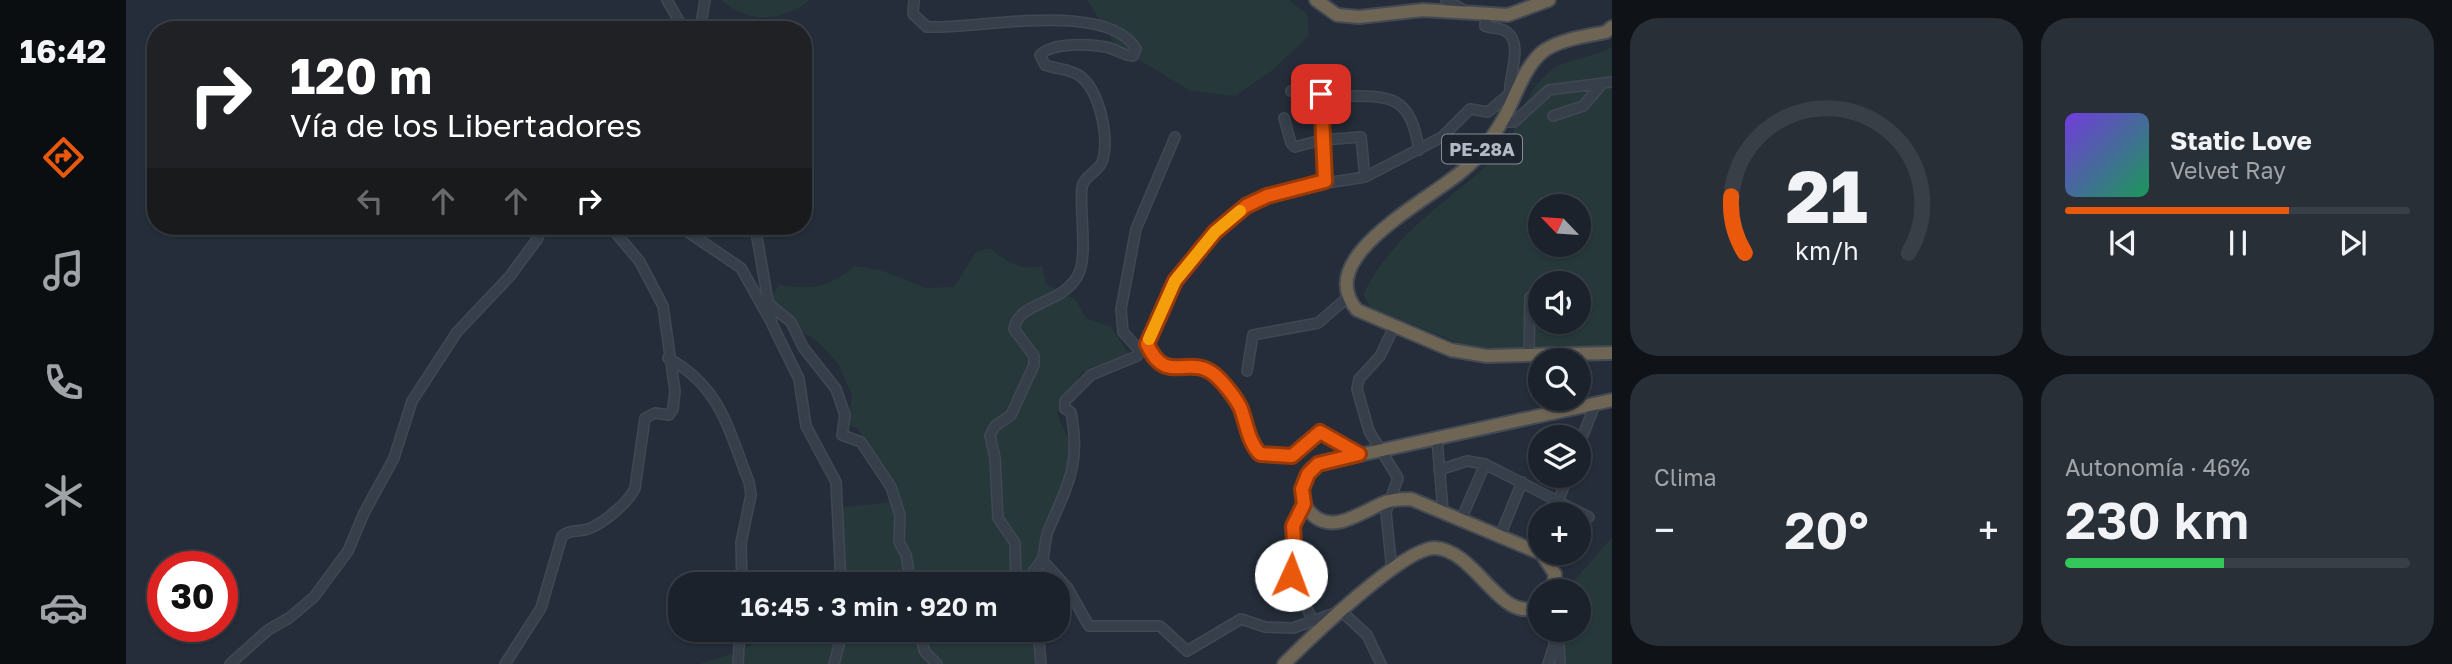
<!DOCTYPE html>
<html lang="es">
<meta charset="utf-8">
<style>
:root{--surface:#1b222b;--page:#282f37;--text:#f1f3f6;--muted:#a0a4a9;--line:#393f47;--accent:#ea580c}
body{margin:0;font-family:"Golos Text",sans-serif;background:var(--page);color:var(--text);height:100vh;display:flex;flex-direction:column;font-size:26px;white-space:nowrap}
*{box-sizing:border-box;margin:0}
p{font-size:23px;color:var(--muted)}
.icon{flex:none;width:38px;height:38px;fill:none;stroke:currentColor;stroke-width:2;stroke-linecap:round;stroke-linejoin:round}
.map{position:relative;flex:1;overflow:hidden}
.panel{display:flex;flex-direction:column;gap:18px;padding:18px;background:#0f1318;width:840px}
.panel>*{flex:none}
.top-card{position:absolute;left:21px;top:21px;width:665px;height:214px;border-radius:28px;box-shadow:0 2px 5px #0004,0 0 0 2px var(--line);background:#202124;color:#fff;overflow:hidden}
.needle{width:46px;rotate:295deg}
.fabs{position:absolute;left:1402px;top:194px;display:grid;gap:14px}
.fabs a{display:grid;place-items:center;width:63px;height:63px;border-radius:50%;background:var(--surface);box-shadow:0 2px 5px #0004,0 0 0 2px var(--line);font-size:35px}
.speed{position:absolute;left:21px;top:551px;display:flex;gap:14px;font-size:35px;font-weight:700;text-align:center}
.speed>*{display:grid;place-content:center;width:91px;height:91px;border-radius:50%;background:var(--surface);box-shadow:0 2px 5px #0004,0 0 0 2px var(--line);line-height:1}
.speed .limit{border:10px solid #d22;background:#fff;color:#111}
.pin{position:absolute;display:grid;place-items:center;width:60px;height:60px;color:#fff;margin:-30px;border-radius:14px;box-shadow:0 4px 10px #0006}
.me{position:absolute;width:77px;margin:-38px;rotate:2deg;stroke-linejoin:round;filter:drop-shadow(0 0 5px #0008)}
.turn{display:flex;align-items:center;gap:24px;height:147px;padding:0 28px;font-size:32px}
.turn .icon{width:91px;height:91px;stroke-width:2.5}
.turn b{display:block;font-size:49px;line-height:60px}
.lanes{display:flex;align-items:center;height:66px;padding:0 28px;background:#0003;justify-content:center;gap:35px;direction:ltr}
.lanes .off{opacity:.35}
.big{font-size:52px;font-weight:600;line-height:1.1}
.panel .tile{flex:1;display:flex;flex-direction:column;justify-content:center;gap:10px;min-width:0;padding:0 24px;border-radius:28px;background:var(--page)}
.panel .dial{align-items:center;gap:0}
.dial svg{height:182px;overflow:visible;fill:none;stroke:var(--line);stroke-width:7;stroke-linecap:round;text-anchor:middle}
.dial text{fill:var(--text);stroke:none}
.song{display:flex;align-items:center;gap:21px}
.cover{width:84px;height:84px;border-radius:10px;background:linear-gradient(135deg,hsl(260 70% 55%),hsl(150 70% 35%))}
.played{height:7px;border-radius:4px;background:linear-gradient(90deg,var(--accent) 65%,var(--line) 65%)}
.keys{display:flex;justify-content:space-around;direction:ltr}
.heat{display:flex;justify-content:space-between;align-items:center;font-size:38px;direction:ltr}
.charge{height:10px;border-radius:5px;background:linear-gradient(90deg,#34c759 46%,var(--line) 0)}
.panel .tiles{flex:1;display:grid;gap:18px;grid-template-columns:repeat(2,1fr)}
.trip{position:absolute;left:542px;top:572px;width:402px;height:70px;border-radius:28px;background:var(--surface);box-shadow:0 2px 5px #0004,0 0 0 2px var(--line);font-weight:600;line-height:70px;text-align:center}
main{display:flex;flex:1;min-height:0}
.dock{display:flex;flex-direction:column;width:126px;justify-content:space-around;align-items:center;background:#0b0e11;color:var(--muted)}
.dock .icon{width:49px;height:49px}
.dock .selected{color:var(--accent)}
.dock b{font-size:32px;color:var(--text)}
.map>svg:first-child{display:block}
.green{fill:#26383a;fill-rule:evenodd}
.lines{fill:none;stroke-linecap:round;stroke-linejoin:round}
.minor-casing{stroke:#404853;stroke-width:12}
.highway-casing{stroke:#434a54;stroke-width:16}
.minor{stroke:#373f4a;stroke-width:9}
.highway{stroke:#6f6555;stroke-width:12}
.route-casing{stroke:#983908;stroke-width:18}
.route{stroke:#ea580c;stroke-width:12}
.slow{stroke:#f59e0b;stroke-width:12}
.labels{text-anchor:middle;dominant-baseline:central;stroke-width:7;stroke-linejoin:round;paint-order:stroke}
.shield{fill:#1d242e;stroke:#868d98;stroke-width:2}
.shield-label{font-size:18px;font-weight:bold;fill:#b3bac5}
</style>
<main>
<nav class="dock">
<b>16:42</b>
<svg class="icon selected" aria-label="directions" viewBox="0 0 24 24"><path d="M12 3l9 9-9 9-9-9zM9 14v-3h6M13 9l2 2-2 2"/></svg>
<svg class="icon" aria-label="music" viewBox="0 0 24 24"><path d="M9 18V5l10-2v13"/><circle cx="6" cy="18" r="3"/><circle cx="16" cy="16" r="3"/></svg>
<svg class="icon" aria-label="phone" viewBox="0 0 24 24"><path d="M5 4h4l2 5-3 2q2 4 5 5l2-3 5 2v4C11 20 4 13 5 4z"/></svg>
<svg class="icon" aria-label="climate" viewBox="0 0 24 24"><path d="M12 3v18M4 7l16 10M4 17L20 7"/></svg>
<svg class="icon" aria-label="car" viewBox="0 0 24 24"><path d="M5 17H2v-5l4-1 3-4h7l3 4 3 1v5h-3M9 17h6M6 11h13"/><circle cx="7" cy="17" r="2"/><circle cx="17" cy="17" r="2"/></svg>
</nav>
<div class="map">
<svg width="1486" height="664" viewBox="0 0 1486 664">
<rect width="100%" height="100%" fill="#242d39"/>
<path class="green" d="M 595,0 L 684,0 C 656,22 622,24 595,0 Z
M 961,0 L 1162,0 L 1181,14 L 1183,36 L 1148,69 L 1109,96 L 1065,91 L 990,46 Z
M 1486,47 L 1486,348 L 1395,350 L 1340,346 L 1244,307 L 1237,294 C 1257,255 1287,226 1321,199 C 1343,181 1366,164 1382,140 C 1400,114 1398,90 1427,69 C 1438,60 1469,57 1486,47 ZM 1414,206 L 1452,206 L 1452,245 L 1414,245 ZM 1414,284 L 1452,284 L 1452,322 L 1414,322 Z
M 864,248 C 881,262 893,271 916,266 L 920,284 L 950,300 L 960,318 L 985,327 L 1007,360 L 956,372 L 931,412 C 934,423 940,432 943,442 C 952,472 916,560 898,584 L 715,584 L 712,508 L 773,501 L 758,469 L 731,428 L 721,426 L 726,396 L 712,363 L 691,341 L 658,320 L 642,295 L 648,293 L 653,285 C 688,290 701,288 729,266 L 754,270 L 800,288 L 828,287 L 850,252 Z
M 1486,537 L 1486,664 L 1431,664 L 1436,649 L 1434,630 L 1452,630 L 1452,592 L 1439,591 Z
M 654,630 L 906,630 L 909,664 L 573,664 L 615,651 Z"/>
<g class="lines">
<defs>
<path id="minor" d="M 541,0 L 558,30
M 788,0 L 787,14 L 801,27 C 853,29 982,0 1010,49 L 1007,56 C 997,56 991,49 980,47 C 963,44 927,42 914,55 L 919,65 C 930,69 945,69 954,76 C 974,91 984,139 976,162 C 972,172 958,176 956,187 C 953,210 963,258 951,277 C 933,306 893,301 888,329 L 908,356 L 908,365 L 885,415 L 869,426 L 864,436 L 869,458 L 872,518 L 889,543 L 890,584
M 1320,0 L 1340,11
M 1360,16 L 1359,26 C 1366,29 1375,27 1381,32 C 1399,45 1380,80 1384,99
M 571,30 L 575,24 L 579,0
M 1165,91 C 1180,92 1195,95 1209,96 C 1259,97 1284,89 1293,150
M 1195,94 L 1199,181
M 1427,116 L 1457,106 L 1477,83
M 1158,118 L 1165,143 L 1169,147 L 1195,140 L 1235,137 L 1239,177
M 1376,122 L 1388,122 L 1423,90 L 1486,82
M 553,226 L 615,268 L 644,320
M 629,226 L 646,324 L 673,379 L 680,426 L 710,482 L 715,584
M 643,304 L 665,322 L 677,347 L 710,389 L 719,415 L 716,435 L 735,442 L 765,487 L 774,515 L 773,542 L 780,555 L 785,584
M 1021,344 C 1039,387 1063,353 1089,375 C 1097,382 1111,399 1115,409 C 1121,425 1122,441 1134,454 C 1158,460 1174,455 1187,435 L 1198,432 L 1233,454
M 1015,352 L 997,332 L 995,309 L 1010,229 L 1049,137
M 1403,356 L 1404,297
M 542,358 C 595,387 602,429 623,482 L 625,495 L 615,543 L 616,584
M 1121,371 L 1127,335 L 1192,323 L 1221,298
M 1311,439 L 1317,511
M 1452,448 L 1470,402
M 1313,470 L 1341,461 L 1359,464 L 1463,517
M 1178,504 L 1167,526 L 1169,557 L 1165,575 L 1187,621
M 1427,514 L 1442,476
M 1335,520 L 1359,464
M 1374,536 L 1396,482
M 916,560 L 941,587 L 963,626 L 1034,626 L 1061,651 L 1115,619 L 1139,627 L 1167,628 L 1215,611 L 1241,635 L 1255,664
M 1266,571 L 1260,512 L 1272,478 L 1243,431 L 1231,389 L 1233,379 L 1254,356 L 1268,327
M 900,584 C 903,574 913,567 917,557 C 919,549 919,540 922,531 C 942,484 955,465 945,412 L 939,409 L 939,401 L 965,375 L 1011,356 L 1030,326 L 1049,281 L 1089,232 L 1120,206 L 1161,189 L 1239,177 L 1316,137 L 1344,109 L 1362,112 L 1382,95
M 792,630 L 799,652 L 811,664
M 912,630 L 915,664
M 1433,641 L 1434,664
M 104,664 L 142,630 L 163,618 L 188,597 L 222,551 L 238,513 L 268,458 L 286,401 L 331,332 L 384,276 L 412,238 L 415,226
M 379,664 L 415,608 L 436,536 C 444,529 453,532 462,529 C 478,523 502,503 509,488 L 519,418 L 529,413 L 543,415 L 547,409 L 549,391 L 537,306 L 514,262 L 484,226
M 612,664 L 614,630
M 708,664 L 717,630
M 1422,664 L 1428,646 L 1428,630"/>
<path id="highway" d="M 1190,0 L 1211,15 L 1233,17 L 1297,10 L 1382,15 L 1423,0
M 1486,27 L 1480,32 C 1461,36 1436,39 1419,50 C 1399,64 1389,98 1378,118 C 1370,132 1360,146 1350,158 C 1322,193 1182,252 1231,310 L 1325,350 L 1361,356 L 1486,353
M 1414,553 L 1285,499 C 1278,499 1270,499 1263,501 C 1239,508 1206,539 1183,511 C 1177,504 1175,495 1177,486 C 1179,476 1184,468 1192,464 L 1486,400
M 1415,553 L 1429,574 L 1426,592
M 1158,664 C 1182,640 1278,547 1309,548 C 1351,550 1376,628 1414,605"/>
</defs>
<use href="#minor" class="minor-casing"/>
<use href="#highway" class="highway-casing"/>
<use href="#minor" class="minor"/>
<use href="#highway" class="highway"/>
</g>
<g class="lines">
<defs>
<path id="route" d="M 1165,575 L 1169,557 L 1167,526 L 1178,504 L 1176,489 L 1182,474 L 1192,464 L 1233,454 L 1194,432 L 1166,456 L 1134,454 C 1122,441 1121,425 1115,409 C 1111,399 1097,382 1089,375 C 1063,353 1040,387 1021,344 L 1049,281 L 1089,232 L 1120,206 L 1141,196 L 1199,181 L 1195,94"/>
</defs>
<use href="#route" class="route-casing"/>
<use href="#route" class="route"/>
<path class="slow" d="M 1023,339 L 1049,281 L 1089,232 L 1114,211"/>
</g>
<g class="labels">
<rect class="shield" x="1316" y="134.5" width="80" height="29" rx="5"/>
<g class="shield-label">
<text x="1356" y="149">PE-28A</text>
</g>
</g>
</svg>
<div class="fabs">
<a><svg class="needle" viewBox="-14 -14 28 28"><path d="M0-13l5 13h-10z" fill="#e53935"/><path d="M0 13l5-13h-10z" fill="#a0a4a9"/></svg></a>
<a><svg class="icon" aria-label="sound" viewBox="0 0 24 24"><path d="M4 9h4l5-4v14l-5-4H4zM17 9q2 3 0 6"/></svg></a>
<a><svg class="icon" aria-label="search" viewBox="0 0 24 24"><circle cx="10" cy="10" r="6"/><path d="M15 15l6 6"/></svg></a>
<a><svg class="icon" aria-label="layers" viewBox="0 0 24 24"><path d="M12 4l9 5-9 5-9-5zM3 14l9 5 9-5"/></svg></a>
<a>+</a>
<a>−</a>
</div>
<div class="speed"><div class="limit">30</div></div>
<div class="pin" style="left:1195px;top:94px;background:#d93025"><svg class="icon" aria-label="arrive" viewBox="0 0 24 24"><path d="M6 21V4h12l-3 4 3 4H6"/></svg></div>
<svg class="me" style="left:1165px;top:575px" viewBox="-20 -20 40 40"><circle r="19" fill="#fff"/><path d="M0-13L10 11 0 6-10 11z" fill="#ea580c"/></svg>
<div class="trip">16:45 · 3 min · 920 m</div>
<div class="top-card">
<div class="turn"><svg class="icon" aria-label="right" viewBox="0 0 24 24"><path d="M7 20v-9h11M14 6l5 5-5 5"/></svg><div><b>120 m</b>Vía de los Libertadores</div></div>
<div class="lanes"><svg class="icon off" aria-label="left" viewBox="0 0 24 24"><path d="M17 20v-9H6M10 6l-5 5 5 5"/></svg><svg class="icon off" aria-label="ahead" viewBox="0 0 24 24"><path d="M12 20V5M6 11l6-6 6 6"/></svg><svg class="icon off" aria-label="ahead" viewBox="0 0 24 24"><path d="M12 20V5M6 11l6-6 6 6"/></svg><svg class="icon" aria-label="right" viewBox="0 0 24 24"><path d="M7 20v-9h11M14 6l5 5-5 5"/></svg></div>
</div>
</div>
<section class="panel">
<div class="tiles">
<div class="tile dial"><svg viewBox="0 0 100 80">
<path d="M14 69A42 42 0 1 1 86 69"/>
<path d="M14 69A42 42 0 0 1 8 44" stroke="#ea580c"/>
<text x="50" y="56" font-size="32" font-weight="700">21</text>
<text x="50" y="72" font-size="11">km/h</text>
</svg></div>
<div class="tile">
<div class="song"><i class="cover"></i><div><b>Static Love</b><p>Velvet Ray</p></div></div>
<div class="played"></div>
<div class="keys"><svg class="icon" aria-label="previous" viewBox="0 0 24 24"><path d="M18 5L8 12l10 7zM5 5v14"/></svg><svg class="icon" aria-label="pause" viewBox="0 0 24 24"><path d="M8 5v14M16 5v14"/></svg><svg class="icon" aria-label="next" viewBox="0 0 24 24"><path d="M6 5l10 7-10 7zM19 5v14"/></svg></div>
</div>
<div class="tile"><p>Clima</p>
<div class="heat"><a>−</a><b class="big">20°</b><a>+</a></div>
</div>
<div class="tile"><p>Autonomía · 46%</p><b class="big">230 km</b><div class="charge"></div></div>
</div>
</section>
</main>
